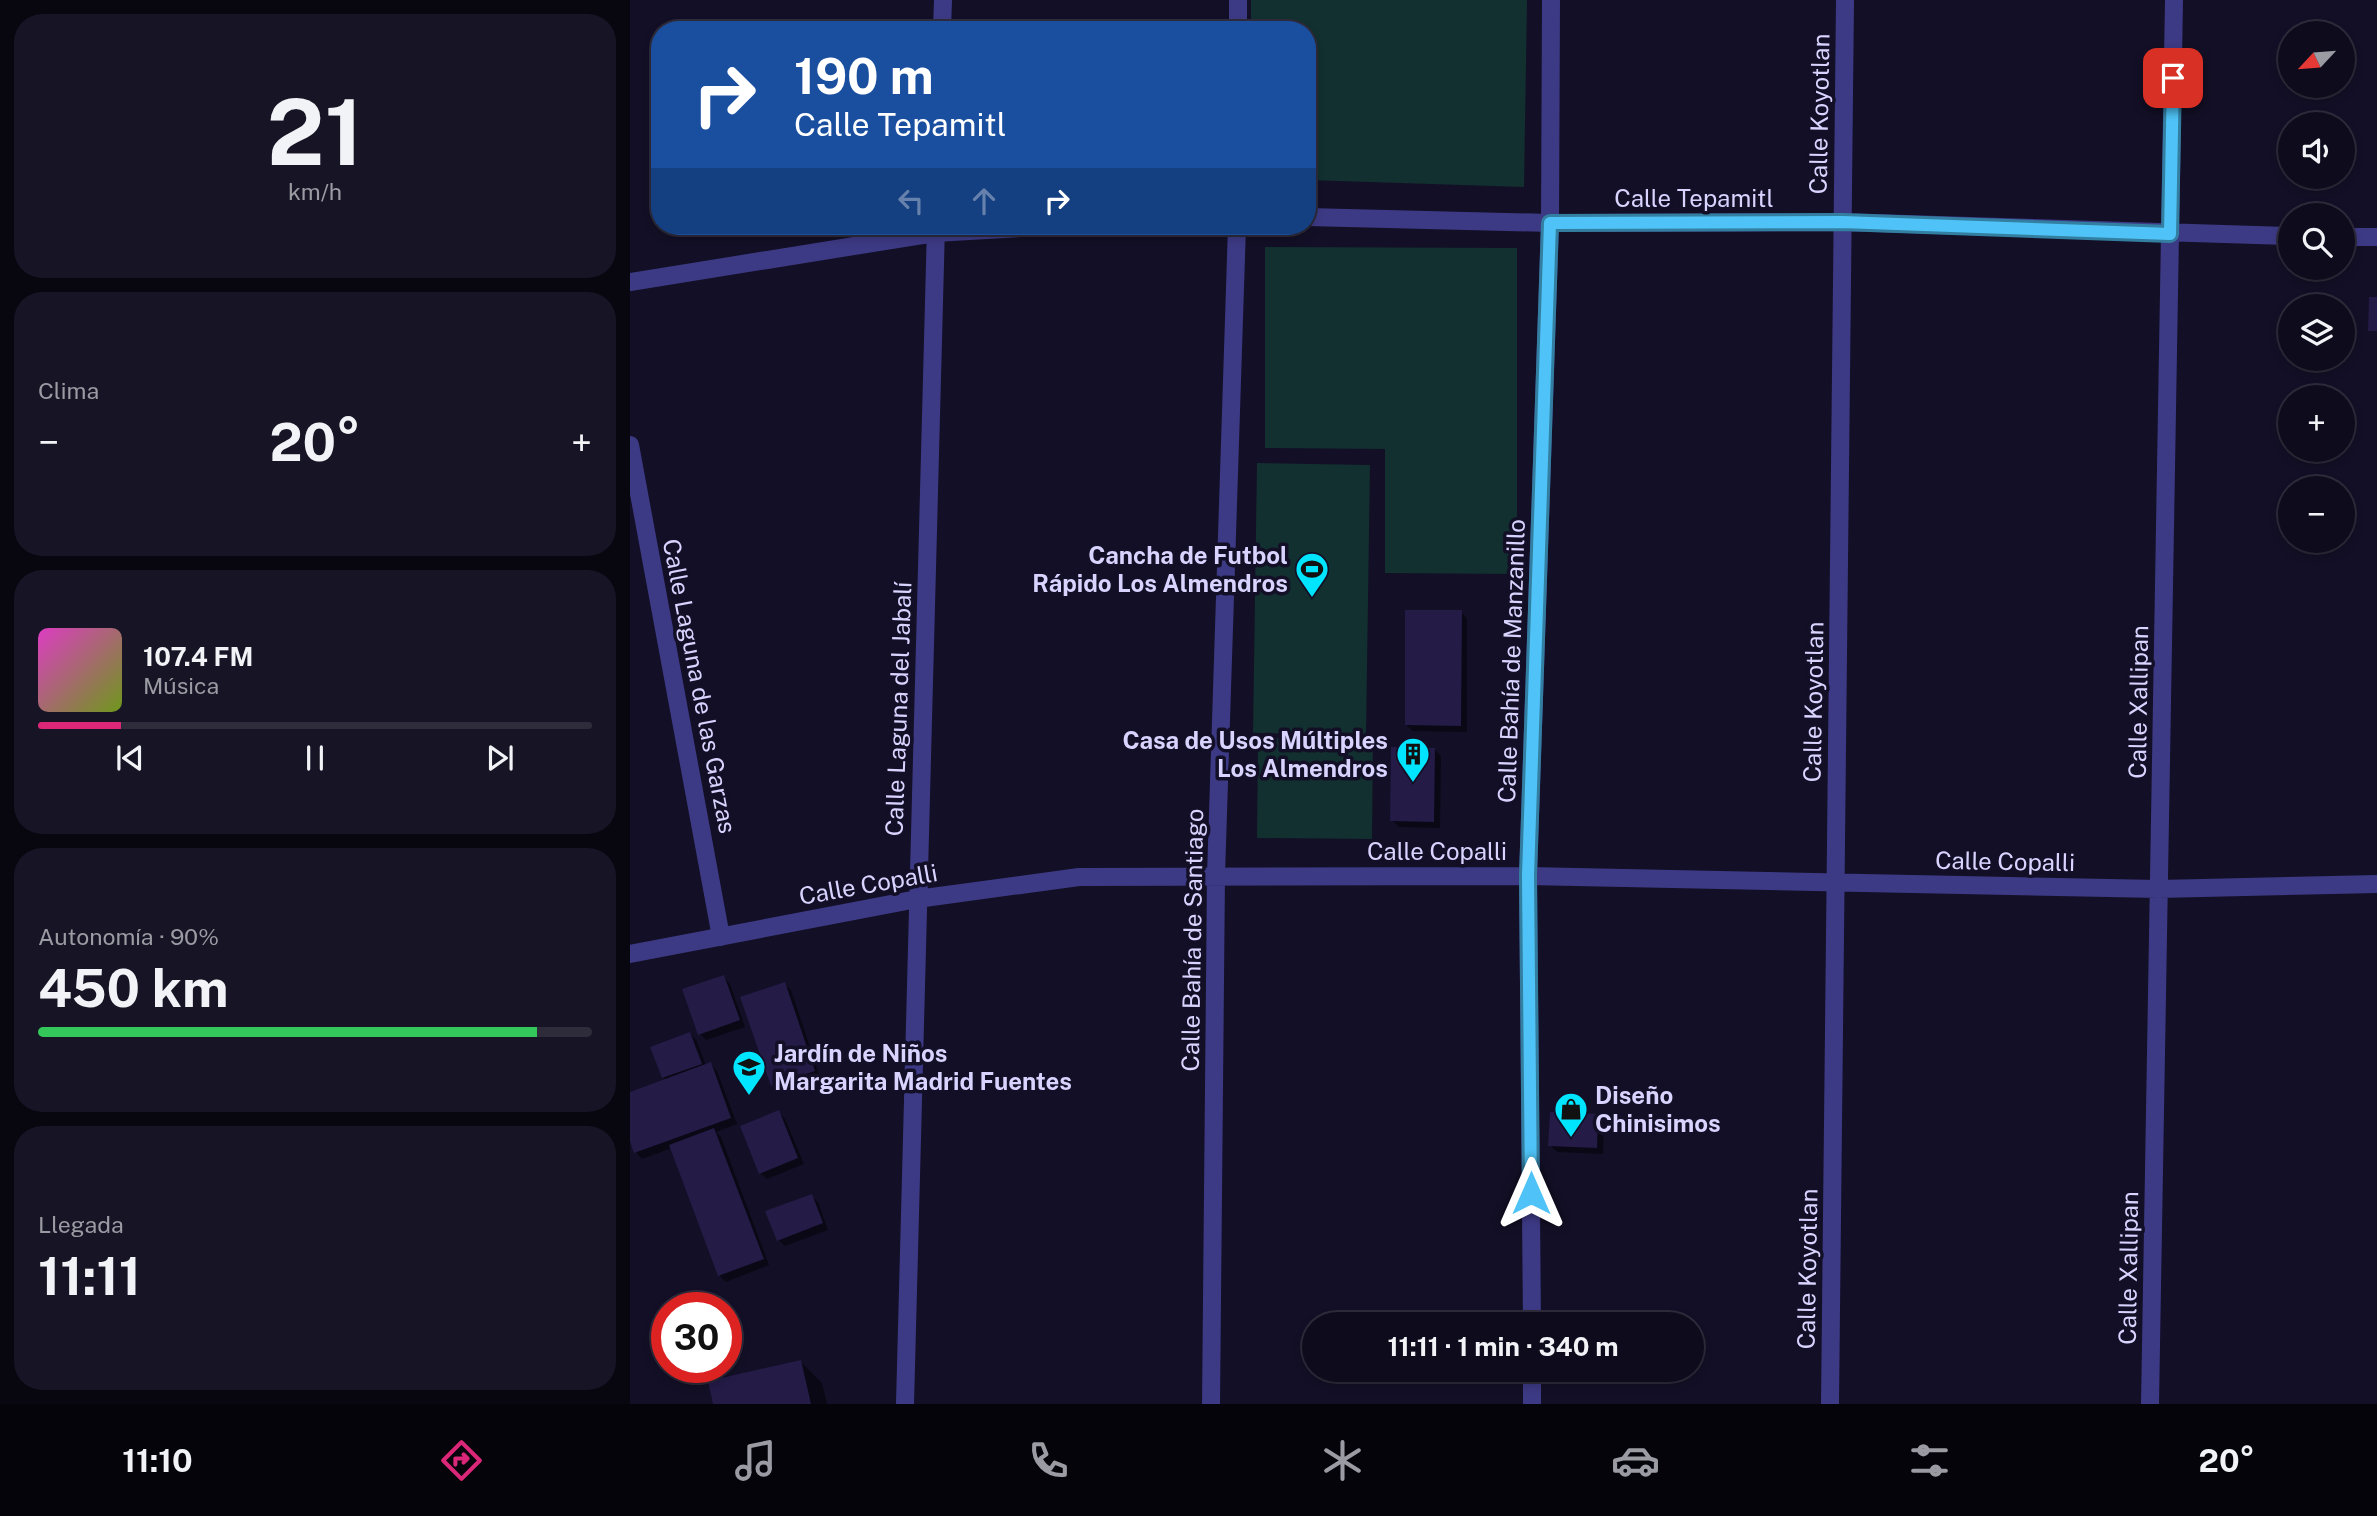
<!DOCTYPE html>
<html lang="es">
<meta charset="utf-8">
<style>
:root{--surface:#0e0b1c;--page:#171425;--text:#f1f3f6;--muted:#9b9ba3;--line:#2e2b3b;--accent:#db2777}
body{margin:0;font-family:"Public Sans",sans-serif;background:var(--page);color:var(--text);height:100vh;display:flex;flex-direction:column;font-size:26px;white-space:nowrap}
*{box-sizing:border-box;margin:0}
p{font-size:23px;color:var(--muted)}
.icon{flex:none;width:38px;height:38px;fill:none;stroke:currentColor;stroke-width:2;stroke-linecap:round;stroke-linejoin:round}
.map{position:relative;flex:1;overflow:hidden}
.drawer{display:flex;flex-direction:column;gap:14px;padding:14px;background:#08060f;width:630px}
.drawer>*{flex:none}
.top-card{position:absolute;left:21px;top:21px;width:665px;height:214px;border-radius:28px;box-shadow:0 4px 10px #0003,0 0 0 2px var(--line);background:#1a4fa0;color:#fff;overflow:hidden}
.needle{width:46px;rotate:244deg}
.controls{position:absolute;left:1648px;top:21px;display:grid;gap:14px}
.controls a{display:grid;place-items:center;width:77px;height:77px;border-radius:50%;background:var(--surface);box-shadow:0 4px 10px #0003,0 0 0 2px var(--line);font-size:35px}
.speed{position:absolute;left:21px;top:1292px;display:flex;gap:14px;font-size:35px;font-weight:700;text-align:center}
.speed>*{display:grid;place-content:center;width:91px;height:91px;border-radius:50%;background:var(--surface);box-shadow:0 4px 10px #0003,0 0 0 2px var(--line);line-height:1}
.speed .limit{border:10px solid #d22;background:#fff;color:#111}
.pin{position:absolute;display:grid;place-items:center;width:60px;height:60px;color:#fff;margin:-30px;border-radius:14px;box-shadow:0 4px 10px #0006}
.me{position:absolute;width:77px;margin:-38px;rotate:0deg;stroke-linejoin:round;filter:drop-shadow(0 0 5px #0008)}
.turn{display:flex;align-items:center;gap:24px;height:147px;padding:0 28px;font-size:32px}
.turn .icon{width:91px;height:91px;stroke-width:2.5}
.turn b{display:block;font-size:49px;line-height:60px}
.lanes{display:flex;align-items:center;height:66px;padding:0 28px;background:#0003;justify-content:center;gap:35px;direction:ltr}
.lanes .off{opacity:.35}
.big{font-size:52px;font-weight:700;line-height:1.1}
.drawer .tile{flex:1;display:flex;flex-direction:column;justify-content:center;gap:10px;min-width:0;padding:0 24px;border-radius:28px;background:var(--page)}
.drawer .dial{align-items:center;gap:0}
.dial b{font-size:91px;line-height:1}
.song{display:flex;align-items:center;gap:21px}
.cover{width:84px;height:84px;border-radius:10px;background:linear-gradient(135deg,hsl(310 70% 55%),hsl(80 70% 35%))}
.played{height:7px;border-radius:4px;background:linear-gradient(90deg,var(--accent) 15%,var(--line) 15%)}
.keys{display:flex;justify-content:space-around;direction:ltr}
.heat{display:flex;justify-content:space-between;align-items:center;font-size:38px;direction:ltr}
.charge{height:10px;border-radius:5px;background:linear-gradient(90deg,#34c759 90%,var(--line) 0)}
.trip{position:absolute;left:672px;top:1312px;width:402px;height:70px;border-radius:35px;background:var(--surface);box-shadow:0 4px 10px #0003,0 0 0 2px var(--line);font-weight:700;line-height:70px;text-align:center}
.menu{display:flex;height:112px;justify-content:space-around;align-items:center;background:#06040b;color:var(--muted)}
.menu .icon{width:49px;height:49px}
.menu .selected{color:var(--accent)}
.menu b{font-size:32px;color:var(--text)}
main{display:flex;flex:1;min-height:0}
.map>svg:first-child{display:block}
.green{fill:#12302f}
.shadow{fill:#0007}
.building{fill:#241b47}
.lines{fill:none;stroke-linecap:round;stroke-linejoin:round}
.minor{stroke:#3d3a85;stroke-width:18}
.route-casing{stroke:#337fa1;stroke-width:18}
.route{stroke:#4fc3f7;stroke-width:12}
.labels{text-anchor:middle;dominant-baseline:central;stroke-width:7;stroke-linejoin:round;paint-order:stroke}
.street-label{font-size:24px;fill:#d9d4ff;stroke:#130f26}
.poi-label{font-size:24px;font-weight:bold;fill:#d9d4ff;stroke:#130f26;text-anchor:end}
</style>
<main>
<section class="drawer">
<div class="tile dial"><b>21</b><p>km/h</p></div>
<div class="tile"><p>Clima</p>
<div class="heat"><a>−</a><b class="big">20°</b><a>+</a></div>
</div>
<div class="tile">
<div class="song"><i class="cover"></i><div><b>107.4 FM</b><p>Música</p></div></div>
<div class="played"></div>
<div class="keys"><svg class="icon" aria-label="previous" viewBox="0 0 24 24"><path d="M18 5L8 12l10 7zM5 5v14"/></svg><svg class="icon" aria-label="pause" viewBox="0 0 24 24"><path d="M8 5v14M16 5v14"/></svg><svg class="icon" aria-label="next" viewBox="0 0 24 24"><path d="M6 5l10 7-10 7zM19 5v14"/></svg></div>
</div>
<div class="tile"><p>Autonomía · 90%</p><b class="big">450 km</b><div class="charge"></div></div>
<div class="tile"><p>Llegada</p><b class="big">11:11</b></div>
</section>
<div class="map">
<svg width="1747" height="1404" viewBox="0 0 1747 1404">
<rect width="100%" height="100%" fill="#130f26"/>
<path class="green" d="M 621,0 L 897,0 L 894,187 L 677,180 L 677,30 L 621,30 Z
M 635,247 L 887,248 L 887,574 L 755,573 L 755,449 L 635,448 Z
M 627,463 L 740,465 L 736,735 L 623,733 Z
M 628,738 L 743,739 L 742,839 L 627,838 Z"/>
<path class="shadow" d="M 831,612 L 837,618 L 837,732 L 783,731 L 776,725 Z
M 805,750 L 811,756 L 810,828 L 769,827 L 762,820 Z
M 94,977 L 100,984 L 115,1027 L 76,1040 L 70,1034 Z
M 154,984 L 161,990 L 190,1077 L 149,1092 L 142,1085 Z
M 60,1034 L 67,1041 L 76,1066 L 81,1064 L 87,1071 L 107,1124 L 86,1132 L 91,1137 L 139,1265 L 96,1282 L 89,1275 L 42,1148 L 12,1159 L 6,1152 L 0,1136 L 0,1094 L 37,1081 L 33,1077 Z
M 148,1112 L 155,1119 L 174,1164 L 137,1179 L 130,1173 Z
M 967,1116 L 974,1123 L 973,1154 L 927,1152 L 920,1145 Z
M 181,1196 L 188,1202 L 198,1230 L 155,1246 L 148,1240 Z
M 171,1362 L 192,1383 L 197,1404 L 85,1404 Z"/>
<path class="building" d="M 1739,297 L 1747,297 L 1747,331 L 1738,331 Z
M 775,610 L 832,610 L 831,726 L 775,725 Z
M 761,747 L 805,748 L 804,822 L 760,821 Z
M 94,975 L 110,1020 L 68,1035 L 52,989 Z
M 155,982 L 185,1071 L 141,1086 L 110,997 Z
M 60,1032 L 72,1064 L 32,1078 L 20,1047 Z
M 81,1062 L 101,1118 L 4,1153 L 0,1141 L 0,1092 Z
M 149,1110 L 168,1158 L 129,1174 L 110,1126 Z
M 920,1112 L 968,1114 L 967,1148 L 918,1146 Z
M 84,1128 L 134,1259 L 88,1276 L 39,1145 Z
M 182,1194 L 193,1223 L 147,1241 L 135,1211 Z
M 171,1360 L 181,1404 L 83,1404 L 78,1381 Z"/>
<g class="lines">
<path class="minor" d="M 312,30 L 313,0
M 608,30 L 608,0
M 677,217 L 920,223 L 1212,222 L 1661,236
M 1713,237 L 1747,237
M 0,282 L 305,233 L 426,226
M 0,445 L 91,937
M 0,954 L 287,899 L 449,877 L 898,876 L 1529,889 L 1747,884
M 902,1325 L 898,876 L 920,223 L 921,0
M 902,1370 L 902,1404
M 275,1404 L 306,226
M 581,1404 L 586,875 L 607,226
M 1200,1404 L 1215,0
M 1520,1404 L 1544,0"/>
</g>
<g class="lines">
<defs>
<path id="route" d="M 901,1193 L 898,876 L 920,223 L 1212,222 L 1540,234 L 1543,78"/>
</defs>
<use href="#route" class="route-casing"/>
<use href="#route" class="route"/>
</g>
<defs>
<symbol id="stadium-pin" viewBox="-11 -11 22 30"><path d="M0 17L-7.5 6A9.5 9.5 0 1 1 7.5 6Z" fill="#00e5ff" stroke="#130f26"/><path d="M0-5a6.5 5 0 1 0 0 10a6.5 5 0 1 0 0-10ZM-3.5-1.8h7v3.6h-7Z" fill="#111"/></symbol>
<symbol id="building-pin" viewBox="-11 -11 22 30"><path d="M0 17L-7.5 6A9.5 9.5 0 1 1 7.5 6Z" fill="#00e5ff" stroke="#130f26"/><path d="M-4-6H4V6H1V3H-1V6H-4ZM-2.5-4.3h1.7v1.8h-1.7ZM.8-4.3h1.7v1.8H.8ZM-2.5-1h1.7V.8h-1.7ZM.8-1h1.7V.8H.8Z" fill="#111"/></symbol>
<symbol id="school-pin" viewBox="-11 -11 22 30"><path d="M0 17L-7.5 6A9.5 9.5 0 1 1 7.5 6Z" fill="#00e5ff" stroke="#130f26"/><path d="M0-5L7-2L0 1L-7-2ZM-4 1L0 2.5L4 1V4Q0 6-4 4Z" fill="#111"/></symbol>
<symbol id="shop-pin" viewBox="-11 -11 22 30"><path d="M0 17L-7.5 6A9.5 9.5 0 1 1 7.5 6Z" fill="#00e5ff" stroke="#130f26"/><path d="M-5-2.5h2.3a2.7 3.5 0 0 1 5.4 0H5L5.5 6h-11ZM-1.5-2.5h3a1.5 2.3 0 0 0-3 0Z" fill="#111"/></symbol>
</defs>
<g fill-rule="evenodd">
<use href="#stadium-pin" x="663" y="550" width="38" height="52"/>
<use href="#building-pin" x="764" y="735" width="38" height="52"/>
<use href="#school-pin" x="100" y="1048" width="38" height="52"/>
<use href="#shop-pin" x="922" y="1090" width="38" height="52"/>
</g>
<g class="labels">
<g class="street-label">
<text transform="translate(1189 114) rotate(-89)">Calle Koyotlan</text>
<text x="1064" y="198">Calle Tepamitl</text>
<text transform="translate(881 661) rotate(-88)">Calle Bahía de Manzanillo</text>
<text transform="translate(70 686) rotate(79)">Calle Laguna de las Garzas</text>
<text transform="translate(1183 702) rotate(-89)">Calle Koyotlan</text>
<text transform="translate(1508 702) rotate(-89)">Calle Xallipan</text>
<text transform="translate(268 709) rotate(-88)">Calle Laguna del Jabalí</text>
<text x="807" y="851">Calle Copalli</text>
<text transform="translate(1375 861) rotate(1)">Calle Copalli</text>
<text transform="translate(238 884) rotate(-10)">Calle Copalli</text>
<text transform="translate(562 940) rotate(-89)">Calle Bahía de Santiago</text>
<text transform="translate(1498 1268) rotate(-89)">Calle Xallipan</text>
<text transform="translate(1177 1269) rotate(-89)">Calle Koyotlan</text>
</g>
<g class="poi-label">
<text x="658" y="555">Cancha de Futbol<tspan x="658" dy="28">Rápido Los Almendros</tspan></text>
<text x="758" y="740">Casa de Usos Múltiples<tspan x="758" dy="28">Los Almendros</tspan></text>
<text x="144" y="1053" text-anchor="start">Jardín de Niños<tspan x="144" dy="28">Margarita Madrid Fuentes</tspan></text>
<text x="965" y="1095" text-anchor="start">Diseño<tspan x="965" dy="28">Chinisimos</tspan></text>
</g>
</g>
</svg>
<div class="controls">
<a><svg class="needle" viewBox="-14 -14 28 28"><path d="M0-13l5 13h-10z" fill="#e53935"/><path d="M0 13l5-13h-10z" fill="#9b9ba3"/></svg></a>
<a><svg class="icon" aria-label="sound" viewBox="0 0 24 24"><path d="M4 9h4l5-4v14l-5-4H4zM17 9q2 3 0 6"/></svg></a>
<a><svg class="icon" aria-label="search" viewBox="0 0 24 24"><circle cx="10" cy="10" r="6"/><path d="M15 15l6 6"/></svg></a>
<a><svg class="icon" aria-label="layers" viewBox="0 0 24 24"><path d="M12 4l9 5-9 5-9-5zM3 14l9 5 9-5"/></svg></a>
<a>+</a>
<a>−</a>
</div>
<div class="speed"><div class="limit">30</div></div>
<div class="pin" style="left:1543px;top:78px;background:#d93025"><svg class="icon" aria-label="arrive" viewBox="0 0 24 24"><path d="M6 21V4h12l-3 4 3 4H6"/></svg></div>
<svg class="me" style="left:901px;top:1193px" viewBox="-20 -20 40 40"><path d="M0-17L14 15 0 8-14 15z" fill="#4fc3f7" stroke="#fff" stroke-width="4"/></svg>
<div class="trip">11:11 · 1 min · 340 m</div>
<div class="top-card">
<div class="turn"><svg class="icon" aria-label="right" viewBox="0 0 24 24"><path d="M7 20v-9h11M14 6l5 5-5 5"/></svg><div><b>190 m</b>Calle Tepamitl</div></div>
<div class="lanes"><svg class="icon off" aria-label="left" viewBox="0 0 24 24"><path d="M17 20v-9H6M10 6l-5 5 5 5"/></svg><svg class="icon off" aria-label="ahead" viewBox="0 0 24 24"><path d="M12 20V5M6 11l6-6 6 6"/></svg><svg class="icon" aria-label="right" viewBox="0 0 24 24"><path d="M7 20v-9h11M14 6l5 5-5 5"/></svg></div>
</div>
</div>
</main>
<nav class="menu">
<b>11:10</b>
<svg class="icon selected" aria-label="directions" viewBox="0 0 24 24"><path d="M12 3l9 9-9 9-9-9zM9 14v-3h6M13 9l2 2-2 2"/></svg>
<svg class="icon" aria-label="music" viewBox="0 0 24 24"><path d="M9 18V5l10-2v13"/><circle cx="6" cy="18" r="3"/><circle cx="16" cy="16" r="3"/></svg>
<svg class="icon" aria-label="phone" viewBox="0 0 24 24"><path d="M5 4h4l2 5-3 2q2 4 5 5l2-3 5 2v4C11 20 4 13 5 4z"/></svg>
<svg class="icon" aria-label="climate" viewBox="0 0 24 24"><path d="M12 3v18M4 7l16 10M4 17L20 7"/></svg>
<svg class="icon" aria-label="car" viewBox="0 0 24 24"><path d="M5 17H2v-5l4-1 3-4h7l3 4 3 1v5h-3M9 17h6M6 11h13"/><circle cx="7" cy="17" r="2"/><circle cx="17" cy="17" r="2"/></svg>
<svg class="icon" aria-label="filters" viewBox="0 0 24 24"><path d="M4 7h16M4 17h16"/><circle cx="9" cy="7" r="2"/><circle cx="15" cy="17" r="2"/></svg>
<b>20°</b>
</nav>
